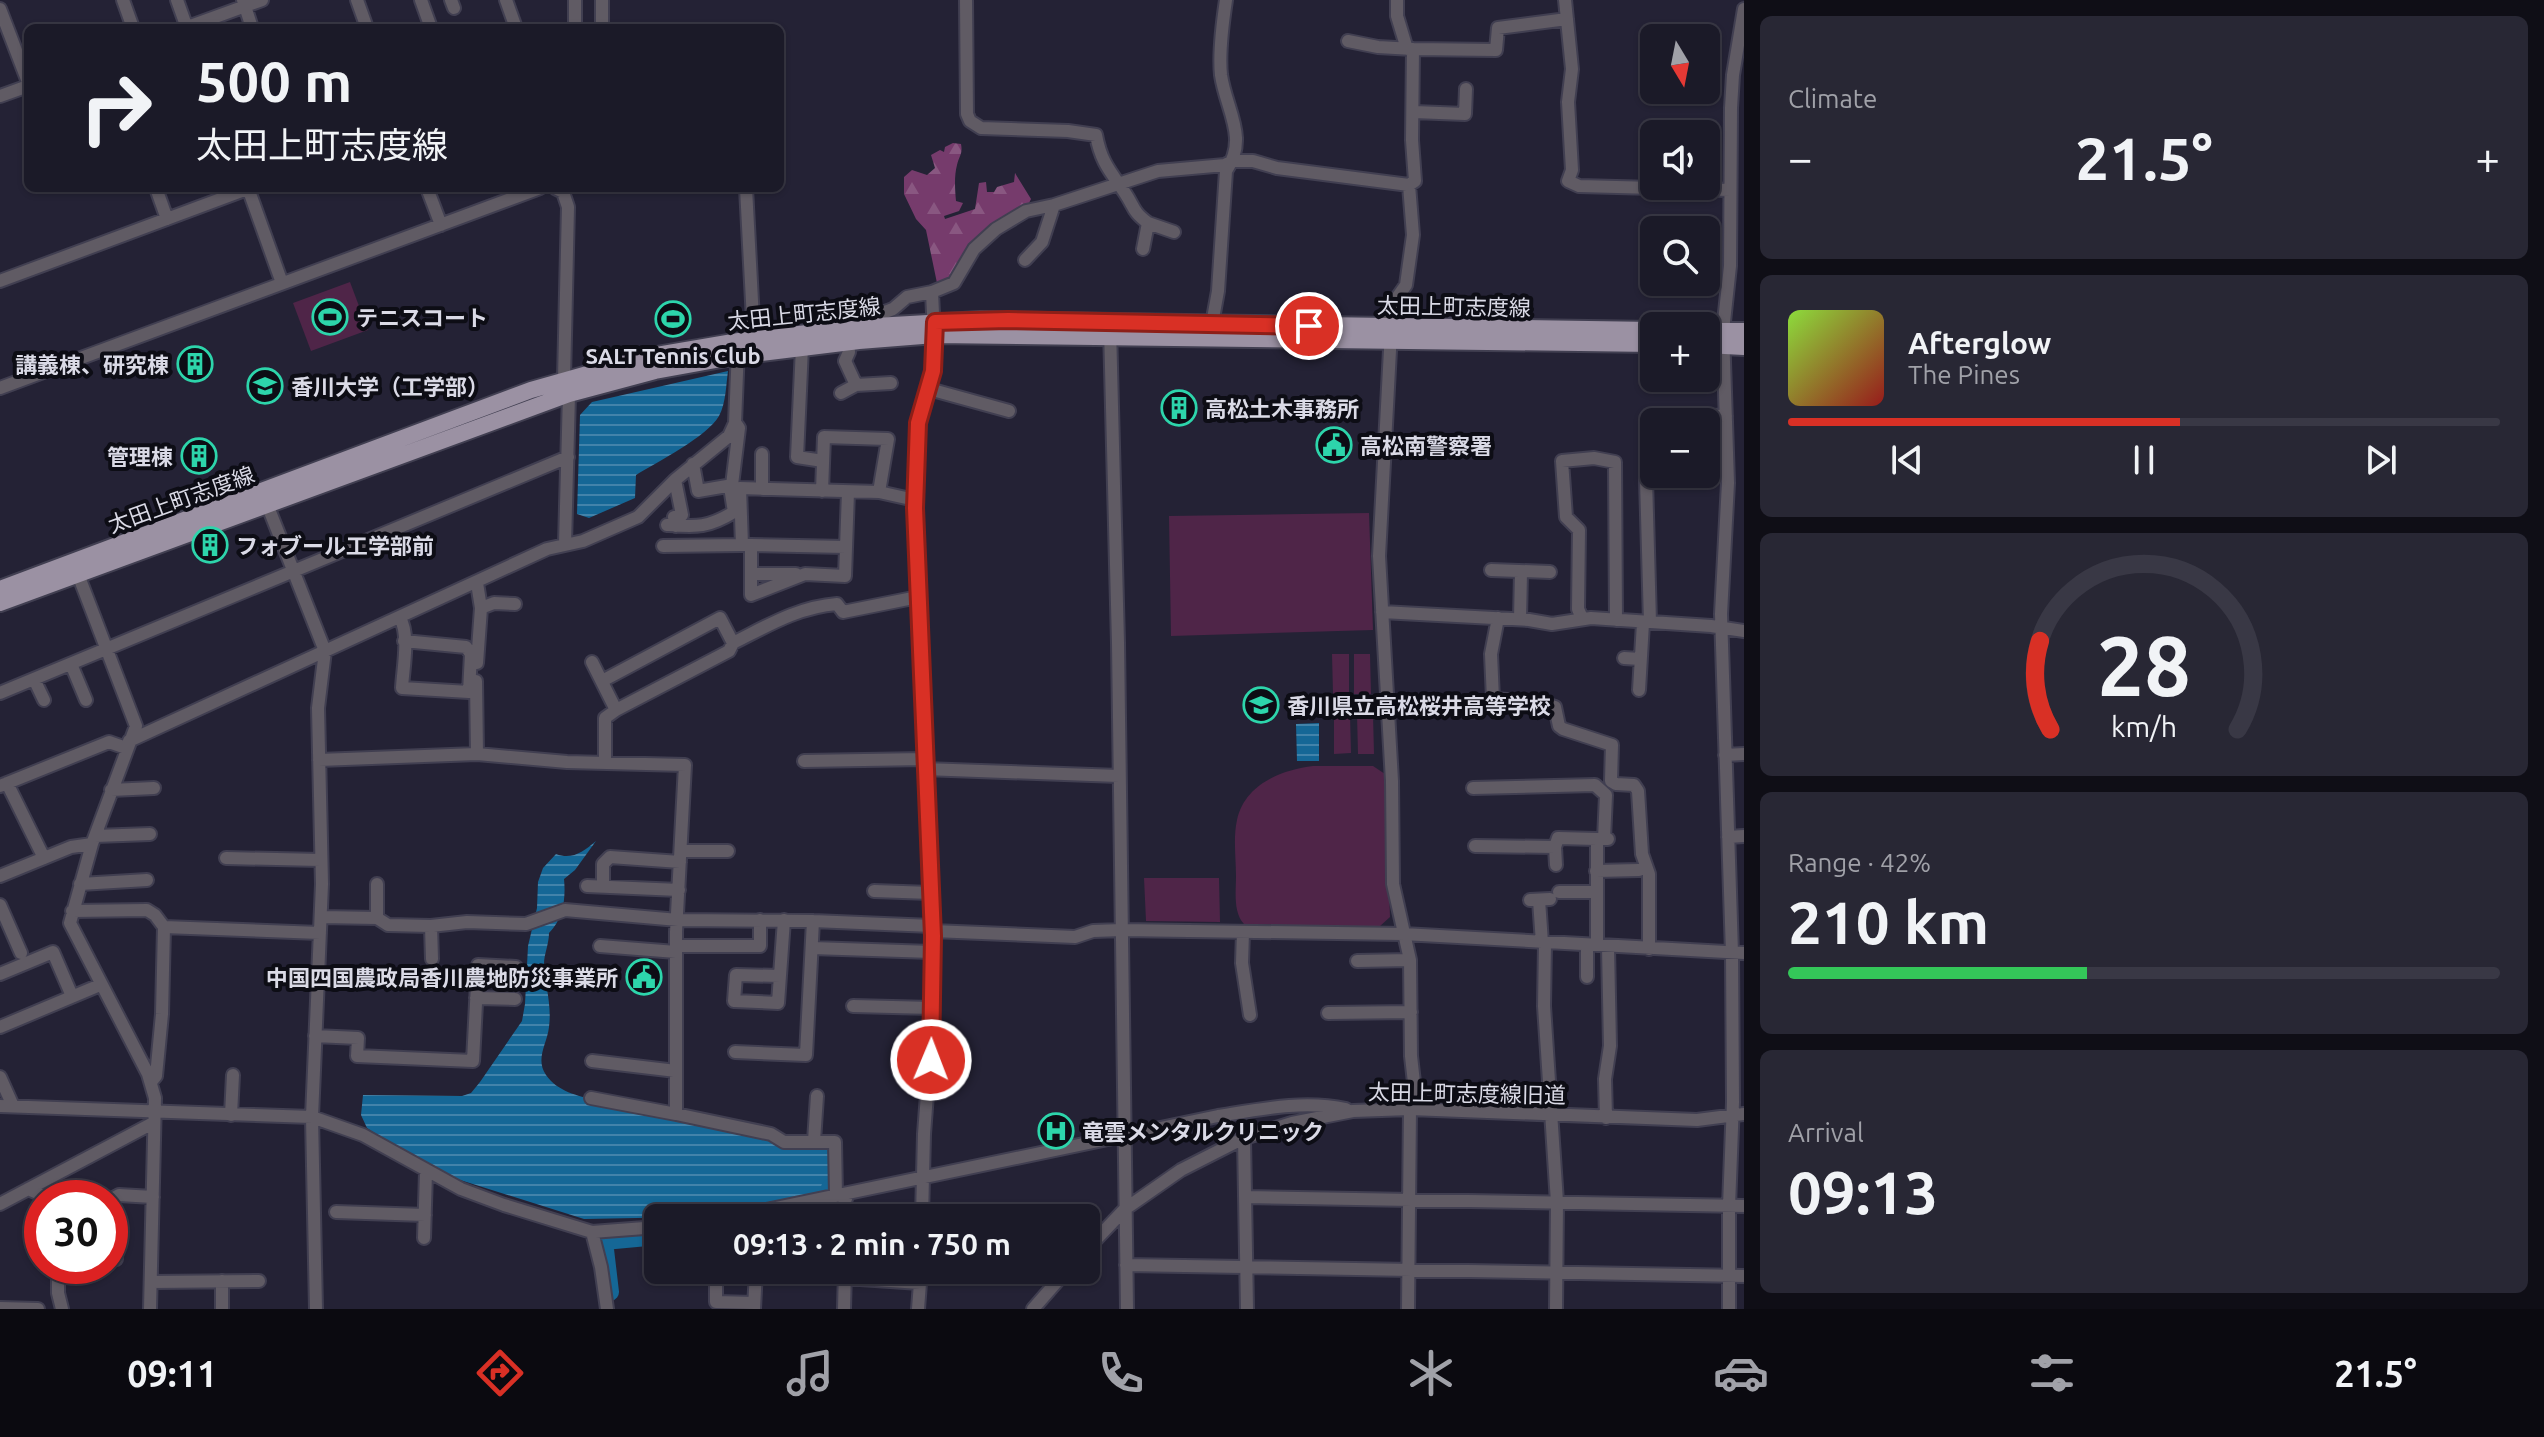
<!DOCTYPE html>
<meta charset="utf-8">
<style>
:root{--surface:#1b1a28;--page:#282734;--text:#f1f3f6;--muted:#a0a1a8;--line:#393845;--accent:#d93025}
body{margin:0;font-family:Ubuntu,"Noto Sans JP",sans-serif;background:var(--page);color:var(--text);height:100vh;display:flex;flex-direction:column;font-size:30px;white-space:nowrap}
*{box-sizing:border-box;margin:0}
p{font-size:26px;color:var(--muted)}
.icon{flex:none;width:44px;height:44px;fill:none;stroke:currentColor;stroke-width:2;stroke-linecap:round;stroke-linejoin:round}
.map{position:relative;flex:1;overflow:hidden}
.drawer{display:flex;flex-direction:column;gap:16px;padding:16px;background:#0f0e16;width:800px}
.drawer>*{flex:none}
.banner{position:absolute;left:24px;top:24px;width:760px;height:168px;border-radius:12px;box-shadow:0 2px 6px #0004,0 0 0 2px var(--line);background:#1b1a28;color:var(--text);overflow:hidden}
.needle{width:52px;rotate:170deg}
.buttons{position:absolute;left:1640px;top:24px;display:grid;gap:16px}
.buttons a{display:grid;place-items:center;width:80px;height:80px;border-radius:12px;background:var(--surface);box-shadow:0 2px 6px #0004,0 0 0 2px var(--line);font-size:40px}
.speed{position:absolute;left:24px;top:1180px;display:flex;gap:16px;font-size:40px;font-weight:700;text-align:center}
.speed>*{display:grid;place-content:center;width:104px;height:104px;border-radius:50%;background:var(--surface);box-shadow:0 2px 6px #0004,0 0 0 2px var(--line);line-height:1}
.speed .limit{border:12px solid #d22;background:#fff;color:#111}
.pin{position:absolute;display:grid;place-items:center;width:68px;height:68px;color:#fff;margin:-34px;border:4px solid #fff;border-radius:50%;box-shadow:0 2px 8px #0007}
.me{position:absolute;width:88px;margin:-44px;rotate:1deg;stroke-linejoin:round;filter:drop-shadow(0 0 6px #0008)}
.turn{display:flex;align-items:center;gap:28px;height:168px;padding:0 40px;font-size:36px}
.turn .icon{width:104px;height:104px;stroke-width:2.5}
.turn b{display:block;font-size:56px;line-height:68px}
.big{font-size:60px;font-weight:700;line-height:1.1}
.drawer .widget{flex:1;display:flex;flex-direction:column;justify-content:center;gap:12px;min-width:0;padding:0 28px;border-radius:12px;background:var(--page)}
.drawer .dial{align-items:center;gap:0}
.dial svg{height:208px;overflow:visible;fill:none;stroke:var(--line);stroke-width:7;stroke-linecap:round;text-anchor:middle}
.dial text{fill:var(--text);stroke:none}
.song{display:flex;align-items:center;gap:24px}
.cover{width:96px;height:96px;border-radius:12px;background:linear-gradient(135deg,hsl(90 70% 55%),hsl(0 70% 35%))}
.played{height:8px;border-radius:4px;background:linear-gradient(90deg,var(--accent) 55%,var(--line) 55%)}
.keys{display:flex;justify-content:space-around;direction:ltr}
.heat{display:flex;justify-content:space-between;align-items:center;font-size:44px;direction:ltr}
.charge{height:12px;border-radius:6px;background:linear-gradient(90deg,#34c759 42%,var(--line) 0)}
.trip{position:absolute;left:644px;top:1204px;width:456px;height:80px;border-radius:12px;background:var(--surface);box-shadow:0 2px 6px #0004,0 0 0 2px var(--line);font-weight:700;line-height:80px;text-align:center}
.menu{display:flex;height:128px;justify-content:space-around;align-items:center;background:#0b0a10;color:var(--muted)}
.menu .icon{width:56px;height:56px}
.menu .on{color:var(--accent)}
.menu b{font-size:36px;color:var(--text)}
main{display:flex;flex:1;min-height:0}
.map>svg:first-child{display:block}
.forest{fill:url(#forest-firs)}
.garden{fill:#4f2548}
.water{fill:url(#water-rules)}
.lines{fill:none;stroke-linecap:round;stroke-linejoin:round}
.river{stroke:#156796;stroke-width:18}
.minor-casing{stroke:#413f51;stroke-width:16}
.major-casing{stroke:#413f51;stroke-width:20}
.minor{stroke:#605b64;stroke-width:12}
.major{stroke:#9b91a3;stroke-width:16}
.route-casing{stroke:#8d1f18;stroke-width:20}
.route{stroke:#d93025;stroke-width:14}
.labels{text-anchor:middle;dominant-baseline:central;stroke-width:8;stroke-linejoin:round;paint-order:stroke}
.street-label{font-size:22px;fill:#dadae6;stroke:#0d0d15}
.poi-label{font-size:22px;font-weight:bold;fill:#dadae6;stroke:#0d0d15;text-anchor:start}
</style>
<main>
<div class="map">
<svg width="1744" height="1309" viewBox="0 0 1744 1309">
<defs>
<pattern id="forest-firs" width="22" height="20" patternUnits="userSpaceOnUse" patternTransform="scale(2)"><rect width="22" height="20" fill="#763b6c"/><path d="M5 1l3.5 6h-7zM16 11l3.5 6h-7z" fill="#895781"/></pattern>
<pattern id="water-rules" width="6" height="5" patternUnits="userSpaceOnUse" patternTransform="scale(2)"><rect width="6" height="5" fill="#156796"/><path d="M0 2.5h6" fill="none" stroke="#4283aa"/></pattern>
</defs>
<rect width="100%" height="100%" fill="#242235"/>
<path class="forest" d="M 953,143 L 961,144 C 963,154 959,156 957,165 C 954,176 955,190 956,201 L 963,203 L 959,211 L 944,216 L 945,219 L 975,209 L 979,183 L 986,182 L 987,192 L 994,192 L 997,187 L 1014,182 L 1015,173 L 1031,199 L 1027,207 L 949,281 L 937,283 L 926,230 L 916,219 L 904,194 L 904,177 L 912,170 L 927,175 L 935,168 L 931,155 L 940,150 L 944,152 L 945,147 Z"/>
<path class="garden" d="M 350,282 L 368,330 L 311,351 L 293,303 Z
M 1369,513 L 1373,630 L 1171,636 L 1169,516 Z
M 1332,654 L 1349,654 L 1349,694 L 1333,694 Z
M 1354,654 L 1370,654 L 1371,694 L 1354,694 Z
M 1334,714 L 1350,714 L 1351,753 L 1334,754 Z
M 1357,714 L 1373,714 L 1374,754 L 1358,754 Z
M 1313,766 L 1373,766 L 1385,774 L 1390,917 L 1379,927 L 1244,924 C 1233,912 1236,892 1236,876 C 1236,858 1233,838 1237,820 C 1245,784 1281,770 1313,766 Z
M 1144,878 L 1219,878 L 1220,922 L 1146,921 Z"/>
<path class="water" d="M 728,371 C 726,385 726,403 719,416 C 708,436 656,463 636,475 L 635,498 L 589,518 L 577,514 L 580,415 L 592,402 Z
M 1319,723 L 1319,761 L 1297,761 L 1296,724 Z
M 596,841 L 575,870 L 564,879 C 566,899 563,919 549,933 C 549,944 544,954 544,964 C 545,985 552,1005 549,1027 C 547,1044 535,1059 546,1075 C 558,1092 577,1095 596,1101 L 830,1148 L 833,1190 L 689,1217 L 584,1219 L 457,1179 L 396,1147 L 367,1128 L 361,1115 L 363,1095 L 462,1096 L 471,1093 L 480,1082 L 522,1021 L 525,1004 L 528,946 L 537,908 L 538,882 L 543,868 L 556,854 C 572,860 583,852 596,841 Z"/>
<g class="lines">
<path class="river" d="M 773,1218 L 835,1206 L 830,1188
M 610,1292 L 604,1241 L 658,1236"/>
<defs>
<path id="minor" d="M 123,0 L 133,28
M 177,0 L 187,28
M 243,0 L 252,28
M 357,0 L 367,28
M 421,0 L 431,28
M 451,0 L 454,8
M 506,0 L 516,28
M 575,0 L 575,28
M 602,0 L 602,28
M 966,0 L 967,114 L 970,121 L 981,128 L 1068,131 L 1096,135 C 1101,162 1110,171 1125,193 C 1135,208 1132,211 1148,223 L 1143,249
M 1397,0 L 1397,16 L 1407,49
M 1565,0 L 1572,69 L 1568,102 L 1572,170 L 1568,181 L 1579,186 L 1730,190
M 0,9 L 28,82
M 185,28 L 262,0
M 1348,41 L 1378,47 L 1413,49
M 0,96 L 28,86
M 1414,112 L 1465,114 L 1466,89
M 156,188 L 167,219
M 248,188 L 282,283
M 427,188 L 441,225
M 555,188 L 563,192 L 568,207 L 564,379 L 569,394 L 565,544
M 746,188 L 754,339
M 1148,223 L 1174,232
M 1025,260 L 1042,242 L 1054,205 L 1158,171 L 1225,165 L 1232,161 L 1253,161 L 1277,168 L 1409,185
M 0,281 L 250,188
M 1212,324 L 1218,291 L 1226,171 C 1249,138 1226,110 1221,75 C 1219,56 1223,20 1226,0
M 858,327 L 866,319 L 893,309 L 907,297 L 932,292
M 1110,328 L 1118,643 L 1127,1309
M 847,336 L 849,352 L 845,361 L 856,385
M 802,347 L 797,457 L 823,461
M 0,388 L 540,188
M 929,389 L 1009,411
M 841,393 L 856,385 L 891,383
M 1661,415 L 1726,416
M 693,464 L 698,491 L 727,486
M 1646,479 L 1650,622
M 675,480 L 682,515 L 674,517 L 676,526
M 762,489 L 762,454
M 822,491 L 824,437 L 888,439 L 879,492
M 265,499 L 325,651 L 318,708 L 322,884 L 312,1117 L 316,1309
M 667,525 C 697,527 708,528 734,512 L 731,493 L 739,428 L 737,425
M 742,545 L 751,545 L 751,595 L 805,574 L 845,576 L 848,492
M 751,545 L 846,547
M 663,546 L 742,545 L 740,488 L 879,492 L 915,500
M 76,569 L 136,726 L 92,844 L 70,923 L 148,1074 L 155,1098 L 150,1309
M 1491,570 L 1550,572
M 751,574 L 796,574
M 481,608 L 494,603 L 515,604
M 1382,612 L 1529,620 L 1552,624 L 1591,618 L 1711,626 L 1744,631
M 400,618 C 410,635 403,668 402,688 L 469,692 L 471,654 L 466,647 L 404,641
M 1498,618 L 1491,654 L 1493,699 L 1538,702 L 1555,707 L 1559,726 L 1563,729 L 1612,745 L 1611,781 L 1616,784 L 1634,785 L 1638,791 L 1642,854 L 1649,874 L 1649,949
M 1582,618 L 1578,609 L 1579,530 L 1566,517 L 1562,461 L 1594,458 L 1615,462 L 1616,620
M 1520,619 L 1521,572
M 1624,658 L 1640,659
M 592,662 L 616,710
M 477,663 L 481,608 L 477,583
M 71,664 L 86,700
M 34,679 L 44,700
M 476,681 L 477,754
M 602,681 L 720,618 L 733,643
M 1639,690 L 1643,623
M 0,693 L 568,457
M 129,741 L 547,549 L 583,541 L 638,517 L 675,480 L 729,436 L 735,423 L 738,348
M 1725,755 L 1744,754
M 319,760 L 477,754 L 567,762 L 685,765 L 676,932 L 676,1114 L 771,1134 L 784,1142 L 835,1142 L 836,1196
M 804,761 L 924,759
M 605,762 L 605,718 L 616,710 L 729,651 L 733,643 C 767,626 798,607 837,604 L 843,612 L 918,597
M 924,769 L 1119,776
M 7,783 L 44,858
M 0,786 L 109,742 L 126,748
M 1473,788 L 1595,785 L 1606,795 L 1604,839
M 111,790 L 154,788
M 95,836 L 150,834
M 1728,837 L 1744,836
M 1475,846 L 1555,847 L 1558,838 L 1597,839
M 1555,847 L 1556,865
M 681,851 L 728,851
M 226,858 L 321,860
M 1596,871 L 1639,870
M 0,876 L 71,847 L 92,844
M 80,884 L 147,880
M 377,884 L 377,918
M 587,886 L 679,890
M 603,887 L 603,864 L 610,857 L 680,862
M 874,891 L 931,893
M 1559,892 L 1596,892
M 1530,900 L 1550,899
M 1539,900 L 1542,943
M 0,905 L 21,953
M 72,911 L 147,910 L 155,915 L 164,927
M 321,917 L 377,918 L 388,925 L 431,926 L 432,959
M 431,926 L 467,922 L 526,924 L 565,910 L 678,920 L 813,921 L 932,926
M 933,931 L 1075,937 L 1093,931 L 1122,930 L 1403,934 L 1744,953
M 1243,932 L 1242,963 L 1250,1015
M 1545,943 L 1544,1006 L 1557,1202 L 1556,1309
M 1597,945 L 1597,839 L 1608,839
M 600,946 L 676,952
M 676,946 L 760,946 L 760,920
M 1587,946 L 1587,977
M 812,948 L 932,952
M 1357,961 L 1410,960
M 0,974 L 53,952 L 72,996
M 780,976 L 736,975 L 734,1001 L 778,1003 L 784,920
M 476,998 L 515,999
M 853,1006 L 932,1008
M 1328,1013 L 1411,1012
M 0,1027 L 100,985
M 315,1036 L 358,1038 L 357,1056 L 473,1061 L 478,965 L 516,967
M 735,1052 L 806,1055 L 813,921
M 592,1061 L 676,1071
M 0,1077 L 13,1106
M 151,1082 L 156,1076 L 162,1014 L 164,927 L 320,933
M 591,1098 L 676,1114
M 0,1106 L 312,1117 L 363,1135 L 461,1189 L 504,1205 L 592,1232 L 658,1227
M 1417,1109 L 1411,1056 L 1410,960 L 1393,884 L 1392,781 L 1379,556 L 1390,350 L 1389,309 L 1406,285 L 1413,235 L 1409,185 L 1415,181 L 1412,140 L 1413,49 L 1496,50 L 1498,28 L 1567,19
M 231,1115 L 233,1075
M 1606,1118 L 1605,1079 L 1610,1046 L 1608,947
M 1244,1138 L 1247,1309
M 814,1141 L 817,1096
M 28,1189 L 49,1198
M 1246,1197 L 1744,1206
M 110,1200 L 119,1195 L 153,1197
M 0,1204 L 153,1123
M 336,1212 L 425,1215
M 728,1218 L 1218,1116 C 1261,1109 1304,1100 1346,1109
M 839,1218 L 848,1193
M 922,1218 L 924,1134 L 932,1028 L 933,936 L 915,508 L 918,423 L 929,389 L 935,357 L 932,292 L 954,283 L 974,249 L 996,229 L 1026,211 L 1054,205
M 592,1232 L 601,1267 L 607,1309
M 424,1238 L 426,1172
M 1086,1250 L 1125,1209 L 1181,1170 L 1244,1138 L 1292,1123 L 1353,1111 L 1410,1109 L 1697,1120 L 1744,1114
M 110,1259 L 116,1259
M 1126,1265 L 1744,1276
M 58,1266 L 58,1293 L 62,1309
M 716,1270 L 716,1302 L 754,1303
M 845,1278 L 920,1283
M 222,1281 L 222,1309
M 151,1282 L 259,1281
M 0,1308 L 38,1309
M 754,1309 L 756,1270
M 844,1309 L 845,1270
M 918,1309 L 921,1270
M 1033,1309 L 1067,1270
M 1408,1309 L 1410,1109
M 1729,1309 L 1729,1206 L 1733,1102 L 1732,953 L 1721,614 L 1728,483 L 1723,331 L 1730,266 L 1731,108 L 1733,75 L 1744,9"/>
<path id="major" d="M 1706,331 L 1744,331
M 1706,345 L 1744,347
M 0,589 L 531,390 L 651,356 L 739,341 L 858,327 L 980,320 L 1654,330
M 0,603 L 569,394 L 655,371 L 738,356 L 859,341 L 935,335 L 1654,344"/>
</defs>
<use href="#minor" class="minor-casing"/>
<use href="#major" class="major-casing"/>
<use href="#minor" class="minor"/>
<use href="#major" class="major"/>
</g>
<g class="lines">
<defs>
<path id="route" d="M 931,1060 L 933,936 L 915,508 L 918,423 L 933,371 L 935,322 L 1008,320 L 1309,326"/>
</defs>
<use href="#route" class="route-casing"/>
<use href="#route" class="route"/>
</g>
<defs>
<symbol id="stadium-ring" viewBox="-11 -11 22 22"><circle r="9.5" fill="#0d0d15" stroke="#2dd5ab" stroke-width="1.5"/><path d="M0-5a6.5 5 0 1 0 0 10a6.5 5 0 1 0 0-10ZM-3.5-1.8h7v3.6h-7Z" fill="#2dd5ab"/></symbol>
<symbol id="building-ring" viewBox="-11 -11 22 22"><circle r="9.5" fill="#0d0d15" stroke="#2dd5ab" stroke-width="1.5"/><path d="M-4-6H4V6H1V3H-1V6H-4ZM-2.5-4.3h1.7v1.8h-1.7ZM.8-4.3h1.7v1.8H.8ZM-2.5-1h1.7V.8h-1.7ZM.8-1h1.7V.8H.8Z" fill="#2dd5ab"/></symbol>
<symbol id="university-ring" viewBox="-11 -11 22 22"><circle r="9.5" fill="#0d0d15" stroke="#2dd5ab" stroke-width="1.5"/><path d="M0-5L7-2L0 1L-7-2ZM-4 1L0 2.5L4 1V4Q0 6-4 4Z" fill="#2dd5ab"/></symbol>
<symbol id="civic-ring" viewBox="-11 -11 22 22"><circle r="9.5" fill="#0d0d15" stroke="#2dd5ab" stroke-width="1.5"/><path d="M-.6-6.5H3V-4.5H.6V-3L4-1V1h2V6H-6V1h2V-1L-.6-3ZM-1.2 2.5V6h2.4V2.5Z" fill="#2dd5ab"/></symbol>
<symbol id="school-ring" viewBox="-11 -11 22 22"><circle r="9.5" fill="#0d0d15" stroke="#2dd5ab" stroke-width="1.5"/><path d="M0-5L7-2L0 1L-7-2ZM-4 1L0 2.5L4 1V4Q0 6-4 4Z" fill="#2dd5ab"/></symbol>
<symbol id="hospital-ring" viewBox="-11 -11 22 22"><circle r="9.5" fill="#0d0d15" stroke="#2dd5ab" stroke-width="1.5"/><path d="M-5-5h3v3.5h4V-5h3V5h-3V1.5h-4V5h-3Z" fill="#2dd5ab"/></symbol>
</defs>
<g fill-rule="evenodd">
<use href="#stadium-ring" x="310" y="297" width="40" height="40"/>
<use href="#stadium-ring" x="653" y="299" width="40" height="40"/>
<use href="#building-ring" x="175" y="344" width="40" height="40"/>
<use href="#university-ring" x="245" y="366" width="40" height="40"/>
<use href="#building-ring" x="1159" y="388" width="40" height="40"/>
<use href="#civic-ring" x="1314" y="425" width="40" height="40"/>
<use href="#building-ring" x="179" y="436" width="40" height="40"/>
<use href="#building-ring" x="190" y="525" width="40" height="40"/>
<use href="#school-ring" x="1241" y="685" width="40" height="40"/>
<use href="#civic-ring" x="624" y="957" width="40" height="40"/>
<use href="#hospital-ring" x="1036" y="1111" width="40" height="40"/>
</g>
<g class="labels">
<g class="street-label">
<text transform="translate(1454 306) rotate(1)">太田上町志度線</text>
<text transform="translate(804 313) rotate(-6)">太田上町志度線</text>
<text transform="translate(181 499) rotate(-20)">太田上町志度線</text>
<text transform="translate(1467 1093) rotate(1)">太田上町志度線旧道</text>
</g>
<g class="poi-label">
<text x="356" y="317">テニスコート</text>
<text x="673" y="355" text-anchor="middle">SALT Tennis Club</text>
<text x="169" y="364" text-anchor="end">講義棟、研究棟</text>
<text x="291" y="386">香川大学（工学部）</text>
<text x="1205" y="408">高松土木事務所</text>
<text x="1360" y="445">高松南警察署</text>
<text x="173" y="456" text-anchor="end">管理棟</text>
<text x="236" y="545">フォブール工学部前</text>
<text x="1287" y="705">香川県立高松桜井高等学校</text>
<text x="618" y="977" text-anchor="end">中国四国農政局香川農地防災事業所</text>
<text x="1082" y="1131">竜雲メンタルクリニック</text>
</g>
</g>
</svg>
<div class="buttons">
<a><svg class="needle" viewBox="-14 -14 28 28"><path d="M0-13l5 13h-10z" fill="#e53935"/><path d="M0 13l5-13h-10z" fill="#a0a1a8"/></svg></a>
<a><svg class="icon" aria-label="sound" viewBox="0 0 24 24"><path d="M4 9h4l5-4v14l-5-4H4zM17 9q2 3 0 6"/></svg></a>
<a><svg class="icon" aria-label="search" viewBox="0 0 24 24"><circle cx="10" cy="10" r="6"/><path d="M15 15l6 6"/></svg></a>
<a>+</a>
<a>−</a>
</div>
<div class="speed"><div class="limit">30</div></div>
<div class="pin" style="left:1309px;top:326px;background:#d93025"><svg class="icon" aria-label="arrive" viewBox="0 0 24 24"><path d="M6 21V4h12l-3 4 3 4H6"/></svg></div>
<svg class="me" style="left:931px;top:1060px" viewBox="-20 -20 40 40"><circle r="17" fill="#d93025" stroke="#fff" stroke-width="3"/><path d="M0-11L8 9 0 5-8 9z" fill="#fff"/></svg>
<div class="trip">09:13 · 2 min · 750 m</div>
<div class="banner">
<div class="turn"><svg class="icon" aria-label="right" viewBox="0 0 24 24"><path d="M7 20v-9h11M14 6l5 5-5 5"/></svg><div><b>500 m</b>太田上町志度線</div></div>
</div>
</div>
<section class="drawer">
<div class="widget"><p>Climate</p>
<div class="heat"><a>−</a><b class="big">21.5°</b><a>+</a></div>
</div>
<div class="widget">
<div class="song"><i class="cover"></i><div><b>Afterglow</b><p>The Pines</p></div></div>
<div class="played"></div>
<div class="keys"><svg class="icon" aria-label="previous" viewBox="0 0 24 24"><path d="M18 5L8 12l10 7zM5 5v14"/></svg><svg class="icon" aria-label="pause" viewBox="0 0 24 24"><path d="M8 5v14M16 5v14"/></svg><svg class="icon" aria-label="next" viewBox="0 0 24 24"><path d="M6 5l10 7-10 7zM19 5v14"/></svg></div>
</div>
<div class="widget dial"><svg viewBox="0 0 100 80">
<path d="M14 69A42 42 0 1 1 86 69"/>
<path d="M14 69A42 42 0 0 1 10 35" stroke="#d93025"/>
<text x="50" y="56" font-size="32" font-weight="700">28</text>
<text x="50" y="72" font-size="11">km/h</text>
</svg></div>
<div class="widget"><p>Range · 42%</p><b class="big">210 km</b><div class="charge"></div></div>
<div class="widget"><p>Arrival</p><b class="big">09:13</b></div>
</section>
</main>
<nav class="menu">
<b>09:11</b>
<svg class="icon on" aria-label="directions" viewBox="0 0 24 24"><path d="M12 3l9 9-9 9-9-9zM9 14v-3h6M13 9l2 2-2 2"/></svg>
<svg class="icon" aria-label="music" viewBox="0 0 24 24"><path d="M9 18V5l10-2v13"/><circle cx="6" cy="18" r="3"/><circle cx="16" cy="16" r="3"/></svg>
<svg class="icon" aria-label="phone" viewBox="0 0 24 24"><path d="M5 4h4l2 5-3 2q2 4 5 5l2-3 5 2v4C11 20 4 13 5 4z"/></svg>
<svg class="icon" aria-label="climate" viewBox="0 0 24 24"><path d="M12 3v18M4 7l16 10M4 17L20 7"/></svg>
<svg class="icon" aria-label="car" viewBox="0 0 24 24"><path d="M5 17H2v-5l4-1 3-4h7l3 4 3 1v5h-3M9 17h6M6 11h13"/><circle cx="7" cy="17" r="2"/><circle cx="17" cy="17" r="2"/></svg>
<svg class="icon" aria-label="filters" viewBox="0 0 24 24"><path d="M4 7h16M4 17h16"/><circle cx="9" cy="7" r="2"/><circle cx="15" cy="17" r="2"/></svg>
<b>21.5°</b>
</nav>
